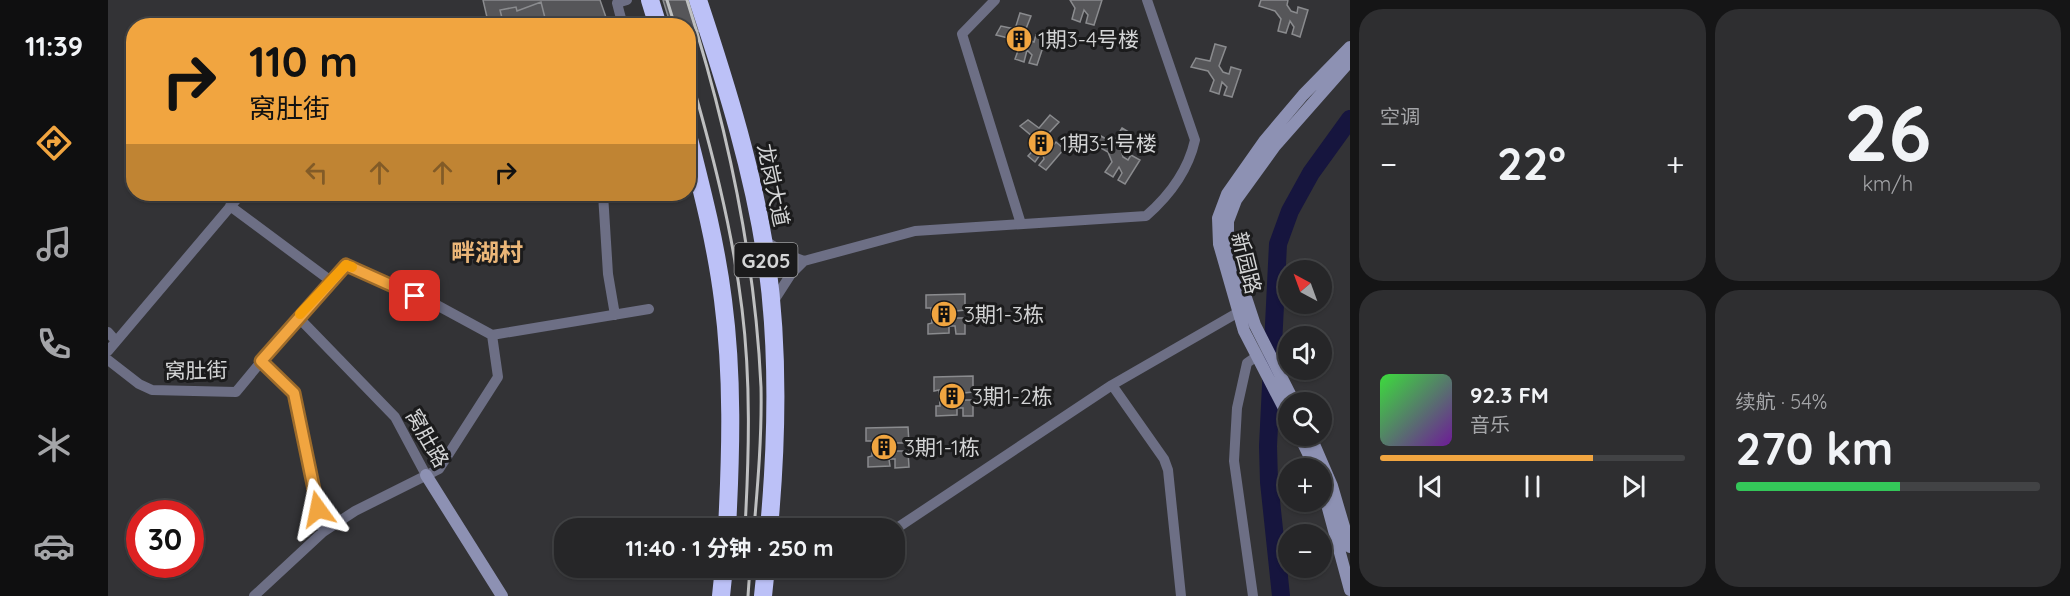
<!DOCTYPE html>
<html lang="zh">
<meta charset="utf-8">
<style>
:root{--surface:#262628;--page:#2e2e30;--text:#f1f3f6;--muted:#a4a5a8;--line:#424345;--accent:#f1a540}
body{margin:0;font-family:Quicksand,"Noto Sans SC",sans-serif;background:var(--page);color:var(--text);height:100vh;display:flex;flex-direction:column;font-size:22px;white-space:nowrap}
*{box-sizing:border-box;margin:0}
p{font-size:20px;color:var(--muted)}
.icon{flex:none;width:33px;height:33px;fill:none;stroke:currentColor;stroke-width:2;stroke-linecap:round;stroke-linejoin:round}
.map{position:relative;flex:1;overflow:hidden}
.panel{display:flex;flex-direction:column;gap:9px;padding:9px;background:#151516;width:720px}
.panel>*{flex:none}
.top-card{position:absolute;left:18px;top:18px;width:570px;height:183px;border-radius:24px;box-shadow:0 2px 4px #0004,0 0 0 2px var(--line);background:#f1a540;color:#111;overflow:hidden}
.needle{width:39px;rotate:319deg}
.tools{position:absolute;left:1170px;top:260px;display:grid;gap:12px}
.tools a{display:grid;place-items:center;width:54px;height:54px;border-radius:50%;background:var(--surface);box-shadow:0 2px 4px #0004,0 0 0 2px var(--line);font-size:30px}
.speed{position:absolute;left:18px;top:500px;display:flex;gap:12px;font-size:30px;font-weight:700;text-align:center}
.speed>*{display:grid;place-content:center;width:78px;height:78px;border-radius:50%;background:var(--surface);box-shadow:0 2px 4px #0004,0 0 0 2px var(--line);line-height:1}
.speed .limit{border:9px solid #d22;background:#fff;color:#111}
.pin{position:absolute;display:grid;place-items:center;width:51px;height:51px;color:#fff;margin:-26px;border-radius:12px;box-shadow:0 3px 9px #0006}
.me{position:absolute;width:66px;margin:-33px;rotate:348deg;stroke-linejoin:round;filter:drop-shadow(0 0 4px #0008)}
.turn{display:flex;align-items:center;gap:21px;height:126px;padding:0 24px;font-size:27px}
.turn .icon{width:78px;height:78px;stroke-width:2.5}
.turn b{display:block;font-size:42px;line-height:51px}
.lanes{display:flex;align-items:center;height:57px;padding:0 24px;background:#0003;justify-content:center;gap:30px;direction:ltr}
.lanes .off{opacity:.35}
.big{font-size:45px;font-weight:700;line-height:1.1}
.panel .widget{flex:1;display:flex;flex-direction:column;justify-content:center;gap:9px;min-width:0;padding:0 21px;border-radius:24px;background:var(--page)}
.panel .dial{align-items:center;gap:0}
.dial b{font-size:78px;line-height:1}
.song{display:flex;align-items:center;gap:18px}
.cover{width:72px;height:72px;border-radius:9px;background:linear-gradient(135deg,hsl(120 70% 55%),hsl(280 70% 35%))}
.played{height:6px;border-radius:3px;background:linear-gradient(90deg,var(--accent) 70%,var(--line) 70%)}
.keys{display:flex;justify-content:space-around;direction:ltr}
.heat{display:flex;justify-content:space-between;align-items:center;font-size:33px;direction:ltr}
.charge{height:9px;border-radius:4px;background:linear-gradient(90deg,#34c759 54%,var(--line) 0)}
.panel .tiles{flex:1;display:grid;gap:9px;grid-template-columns:repeat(2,1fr)}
.trip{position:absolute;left:446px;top:518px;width:351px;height:60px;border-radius:24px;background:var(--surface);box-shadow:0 2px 4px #0004,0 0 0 2px var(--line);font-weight:700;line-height:60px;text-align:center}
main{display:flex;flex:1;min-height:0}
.menu{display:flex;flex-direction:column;width:108px;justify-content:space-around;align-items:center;background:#0f0f10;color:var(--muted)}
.menu .icon{width:42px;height:42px}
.menu .current{color:var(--accent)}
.menu b{font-size:27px;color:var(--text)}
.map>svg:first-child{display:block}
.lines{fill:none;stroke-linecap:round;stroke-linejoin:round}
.river{stroke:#16153e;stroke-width:18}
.building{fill:#565659;stroke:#8a8b8e;stroke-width:1.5}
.street{stroke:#6d6f85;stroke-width:10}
.secondary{stroke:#8d91b3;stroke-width:12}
.highway{stroke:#bcc1f7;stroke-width:18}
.rail{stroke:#bfc0c1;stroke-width:3}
.route-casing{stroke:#9d6b2a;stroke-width:15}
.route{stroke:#f1a540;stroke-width:10}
.slow{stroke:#f59e0b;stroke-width:10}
.labels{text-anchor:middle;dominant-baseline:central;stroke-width:6;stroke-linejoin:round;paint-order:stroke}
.shield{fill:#1b1b1c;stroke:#9c9d9e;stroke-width:1.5}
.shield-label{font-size:20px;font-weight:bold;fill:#d4d5d6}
.poi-label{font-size:21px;fill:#d4d5d6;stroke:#1b1b1c;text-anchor:start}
.street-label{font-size:21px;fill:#d4d5d6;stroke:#1b1b1c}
.quarter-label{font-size:24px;font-weight:bold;fill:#ebb678;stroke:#1b1b1c}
</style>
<main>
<nav class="menu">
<b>11:39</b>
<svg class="icon current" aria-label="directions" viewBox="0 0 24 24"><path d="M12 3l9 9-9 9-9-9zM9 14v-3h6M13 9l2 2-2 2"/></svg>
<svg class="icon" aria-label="music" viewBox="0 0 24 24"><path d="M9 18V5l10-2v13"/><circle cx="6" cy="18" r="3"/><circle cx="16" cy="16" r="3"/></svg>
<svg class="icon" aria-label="phone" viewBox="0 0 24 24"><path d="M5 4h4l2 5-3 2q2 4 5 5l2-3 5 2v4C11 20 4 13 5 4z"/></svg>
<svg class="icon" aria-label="climate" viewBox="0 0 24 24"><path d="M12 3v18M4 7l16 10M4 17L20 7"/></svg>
<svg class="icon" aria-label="car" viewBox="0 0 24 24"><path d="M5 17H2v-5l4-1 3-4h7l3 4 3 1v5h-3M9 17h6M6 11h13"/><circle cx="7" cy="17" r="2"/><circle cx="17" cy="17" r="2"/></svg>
</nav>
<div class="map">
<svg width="1242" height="596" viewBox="0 0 1242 596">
<rect width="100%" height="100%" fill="#333336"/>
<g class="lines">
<path class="river" d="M 1173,596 L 1161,482 L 1160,446 L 1170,244 L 1182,211 L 1203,173 L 1242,119"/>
</g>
<path class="building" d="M 375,0 L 492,0 L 501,26 L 381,26 Z
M 555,0 L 585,0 L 594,29 L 580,38 L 580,26 L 563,26 Z
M 962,0 L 994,0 L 986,25 L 978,23 L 980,15 L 976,10 L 972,22 L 964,19 L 967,8 Z
M 1153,0 L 1180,0 L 1179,5 L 1183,11 L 1189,13 L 1190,7 L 1200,10 L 1192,37 L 1184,34 L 1186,27 L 1182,21 L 1178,33 L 1170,31 L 1173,19 L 1167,11 L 1151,6 Z
M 433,2 L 439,26 L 396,26 L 392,10 L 408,7 L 409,11 Z
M 912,13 L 923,16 L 916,34 L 920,40 L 926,42 L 928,35 L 938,38 L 929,65 L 921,63 L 924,55 L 919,50 L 916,62 L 907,59 L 911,48 L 904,39 L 888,35 L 893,26 L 907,29 Z
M 1107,44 L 1118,47 L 1111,66 L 1115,72 L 1121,74 L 1123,67 L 1133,70 L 1124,97 L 1116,95 L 1119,87 L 1114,82 L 1111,94 L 1102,91 L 1106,80 L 1100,71 L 1083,67 L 1088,58 L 1102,61 Z
M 942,115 L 951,122 L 938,136 L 939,143 L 944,147 L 948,142 L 956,149 L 938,170 L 931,165 L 936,159 L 934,152 L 927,162 L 920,156 L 928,147 L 925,137 L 912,126 L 920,120 L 931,128 Z
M 1014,128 L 1024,134 L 1013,150 L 1015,157 L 1020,160 L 1023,155 L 1032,160 L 1017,184 L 1010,180 L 1014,173 L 1011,167 L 1005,177 L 997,172 L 1004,162 L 1000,152 L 986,144 L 993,136 L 1005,143 Z
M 857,294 L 857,310 L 848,311 L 848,318 L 857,318 L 857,334 L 848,334 L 847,326 L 841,326 L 841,333 L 820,334 L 820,324 L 824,323 L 823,308 L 818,308 L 818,295 Z
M 865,376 L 865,392 L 856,393 L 856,400 L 865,400 L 865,416 L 855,416 L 855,408 L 849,408 L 849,415 L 828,416 L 828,406 L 832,406 L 831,390 L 826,391 L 826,377 Z
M 800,427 L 801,443 L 788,443 L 788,451 L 800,451 L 801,467 L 787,468 L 787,459 L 781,459 L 782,466 L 760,467 L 760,457 L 764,456 L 764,441 L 758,441 L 758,428 Z"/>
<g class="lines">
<path class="street" d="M 887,0 L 854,34 L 913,224
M 515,26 L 509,3 L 519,0
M 495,194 L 500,274 L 507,315
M 122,206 L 223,281
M 654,239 L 680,255 L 696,261 L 683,274 L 665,302
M 696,261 L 807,231 L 1038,216 C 1061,196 1080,171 1087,140 L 1039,0
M 190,317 L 287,417 L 318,475
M 0,332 L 8,341
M 0,351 L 133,194
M 0,360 L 31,384 L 44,390 L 128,392 L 190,317 L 239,265 L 325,303 L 384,335 L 541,309
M 153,361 L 186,393 L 215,532
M 1004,385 L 1056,459 L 1060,470 L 1073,596
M 786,530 L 1004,385 L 1136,309
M 146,596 L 215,532 L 247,511 L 331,469 L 390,377 L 384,335
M 1145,596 L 1126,461 L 1129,408 L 1139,363 L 1149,356"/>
<path class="secondary" d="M 1186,402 L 1147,325 L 1120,243 L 1120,221 L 1128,200 L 1167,146 L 1242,61
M 1180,416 L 1136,331 L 1111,244 L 1110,218 L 1119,194 L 1157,140 L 1195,95 L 1242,47
M 1191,435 L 1207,468
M 1202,435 L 1224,486 L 1242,547
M 318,475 L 394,596
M 1214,486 L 1242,590"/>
<path class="highway" d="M 542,0 L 550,26
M 590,0 C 619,87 646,174 659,264 C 671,351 669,441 661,528
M 580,135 C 594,190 608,244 615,300 C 625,376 623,452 619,528
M 613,596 L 616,567
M 655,596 L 658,567"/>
<path class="rail" d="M 559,0 L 567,26
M 579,0 C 619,126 647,255 653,387 C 654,434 650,482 646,528
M 580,68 C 603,147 624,227 634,309 C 643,381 641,455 637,528
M 640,596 L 642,567"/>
</g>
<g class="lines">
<defs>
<path id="route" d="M 210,509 L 186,393 L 153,361 L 238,265 L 307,296"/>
</defs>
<use href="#route" class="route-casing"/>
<use href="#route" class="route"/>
<path class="slow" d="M 192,314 L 238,265 L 244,267"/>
</g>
<defs>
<symbol id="building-disc" viewBox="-11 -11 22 22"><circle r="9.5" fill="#f1a540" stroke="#1b1b1c"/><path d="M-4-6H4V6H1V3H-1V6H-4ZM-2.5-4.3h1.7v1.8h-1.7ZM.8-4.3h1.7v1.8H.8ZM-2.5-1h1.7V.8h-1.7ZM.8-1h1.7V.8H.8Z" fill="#111"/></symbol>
</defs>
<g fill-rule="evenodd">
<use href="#building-disc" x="896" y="24" width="30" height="30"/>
<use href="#building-disc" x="918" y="128" width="30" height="30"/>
<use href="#building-disc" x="821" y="299" width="30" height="30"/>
<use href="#building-disc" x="829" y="381" width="30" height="30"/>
<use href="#building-disc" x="761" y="432" width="30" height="30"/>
</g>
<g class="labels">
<rect class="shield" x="626.5" y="243" width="63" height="34" rx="4.5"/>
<g class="shield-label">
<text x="658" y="260">G205</text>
</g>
<g class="poi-label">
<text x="930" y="39">1期3-4号楼</text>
<text x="952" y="143">1期3-1号楼</text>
<text x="856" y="314">3期1-3栋</text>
<text x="864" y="396">3期1-2栋</text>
<text x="796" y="447">3期1-1栋</text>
</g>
<g class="street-label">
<text transform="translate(666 185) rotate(78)">龙岗大道</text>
<text transform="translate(1139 263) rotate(76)">新园路</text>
<text transform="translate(88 370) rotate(-1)">窝肚街</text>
<text transform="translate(320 438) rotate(60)">窝肚路</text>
</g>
<g class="quarter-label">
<text x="379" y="252">畔湖村</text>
</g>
</g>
</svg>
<div class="tools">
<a><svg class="needle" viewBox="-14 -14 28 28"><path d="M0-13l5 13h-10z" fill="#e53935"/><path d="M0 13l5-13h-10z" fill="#a4a5a8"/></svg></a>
<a><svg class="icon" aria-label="sound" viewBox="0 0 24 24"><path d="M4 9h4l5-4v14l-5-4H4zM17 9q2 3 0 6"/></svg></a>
<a><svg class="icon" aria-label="search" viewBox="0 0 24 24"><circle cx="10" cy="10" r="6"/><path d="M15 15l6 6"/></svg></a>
<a>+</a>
<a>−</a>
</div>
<div class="speed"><div class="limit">30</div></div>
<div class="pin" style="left:307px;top:296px;background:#d93025"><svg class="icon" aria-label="arrive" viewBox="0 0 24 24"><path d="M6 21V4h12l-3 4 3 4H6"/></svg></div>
<svg class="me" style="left:210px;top:509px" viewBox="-20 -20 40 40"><path d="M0-17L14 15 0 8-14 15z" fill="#f1a540" stroke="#fff" stroke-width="4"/></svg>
<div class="trip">11:40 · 1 分钟 · 250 m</div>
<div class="top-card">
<div class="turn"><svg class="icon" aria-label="right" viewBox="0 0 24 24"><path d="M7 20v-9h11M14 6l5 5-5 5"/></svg><div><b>110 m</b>窝肚街</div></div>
<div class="lanes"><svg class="icon off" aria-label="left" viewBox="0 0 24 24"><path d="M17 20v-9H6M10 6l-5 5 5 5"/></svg><svg class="icon off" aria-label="ahead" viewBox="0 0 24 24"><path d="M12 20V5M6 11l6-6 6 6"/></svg><svg class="icon off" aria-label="ahead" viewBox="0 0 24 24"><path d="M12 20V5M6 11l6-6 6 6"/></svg><svg class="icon" aria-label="right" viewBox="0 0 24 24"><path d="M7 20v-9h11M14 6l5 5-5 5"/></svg></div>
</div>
</div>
<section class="panel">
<div class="tiles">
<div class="widget"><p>空调</p>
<div class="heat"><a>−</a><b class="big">22°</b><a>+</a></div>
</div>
<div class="widget dial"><b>26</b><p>km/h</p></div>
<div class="widget">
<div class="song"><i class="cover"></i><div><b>92.3 FM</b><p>音乐</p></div></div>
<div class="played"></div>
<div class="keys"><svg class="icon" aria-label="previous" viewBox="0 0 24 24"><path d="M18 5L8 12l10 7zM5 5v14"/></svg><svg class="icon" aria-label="pause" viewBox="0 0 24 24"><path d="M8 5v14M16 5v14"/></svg><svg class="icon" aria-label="next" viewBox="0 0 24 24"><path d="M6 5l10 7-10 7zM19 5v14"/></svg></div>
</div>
<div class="widget"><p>续航 · 54%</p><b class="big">270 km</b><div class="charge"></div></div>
</div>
</section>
</main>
